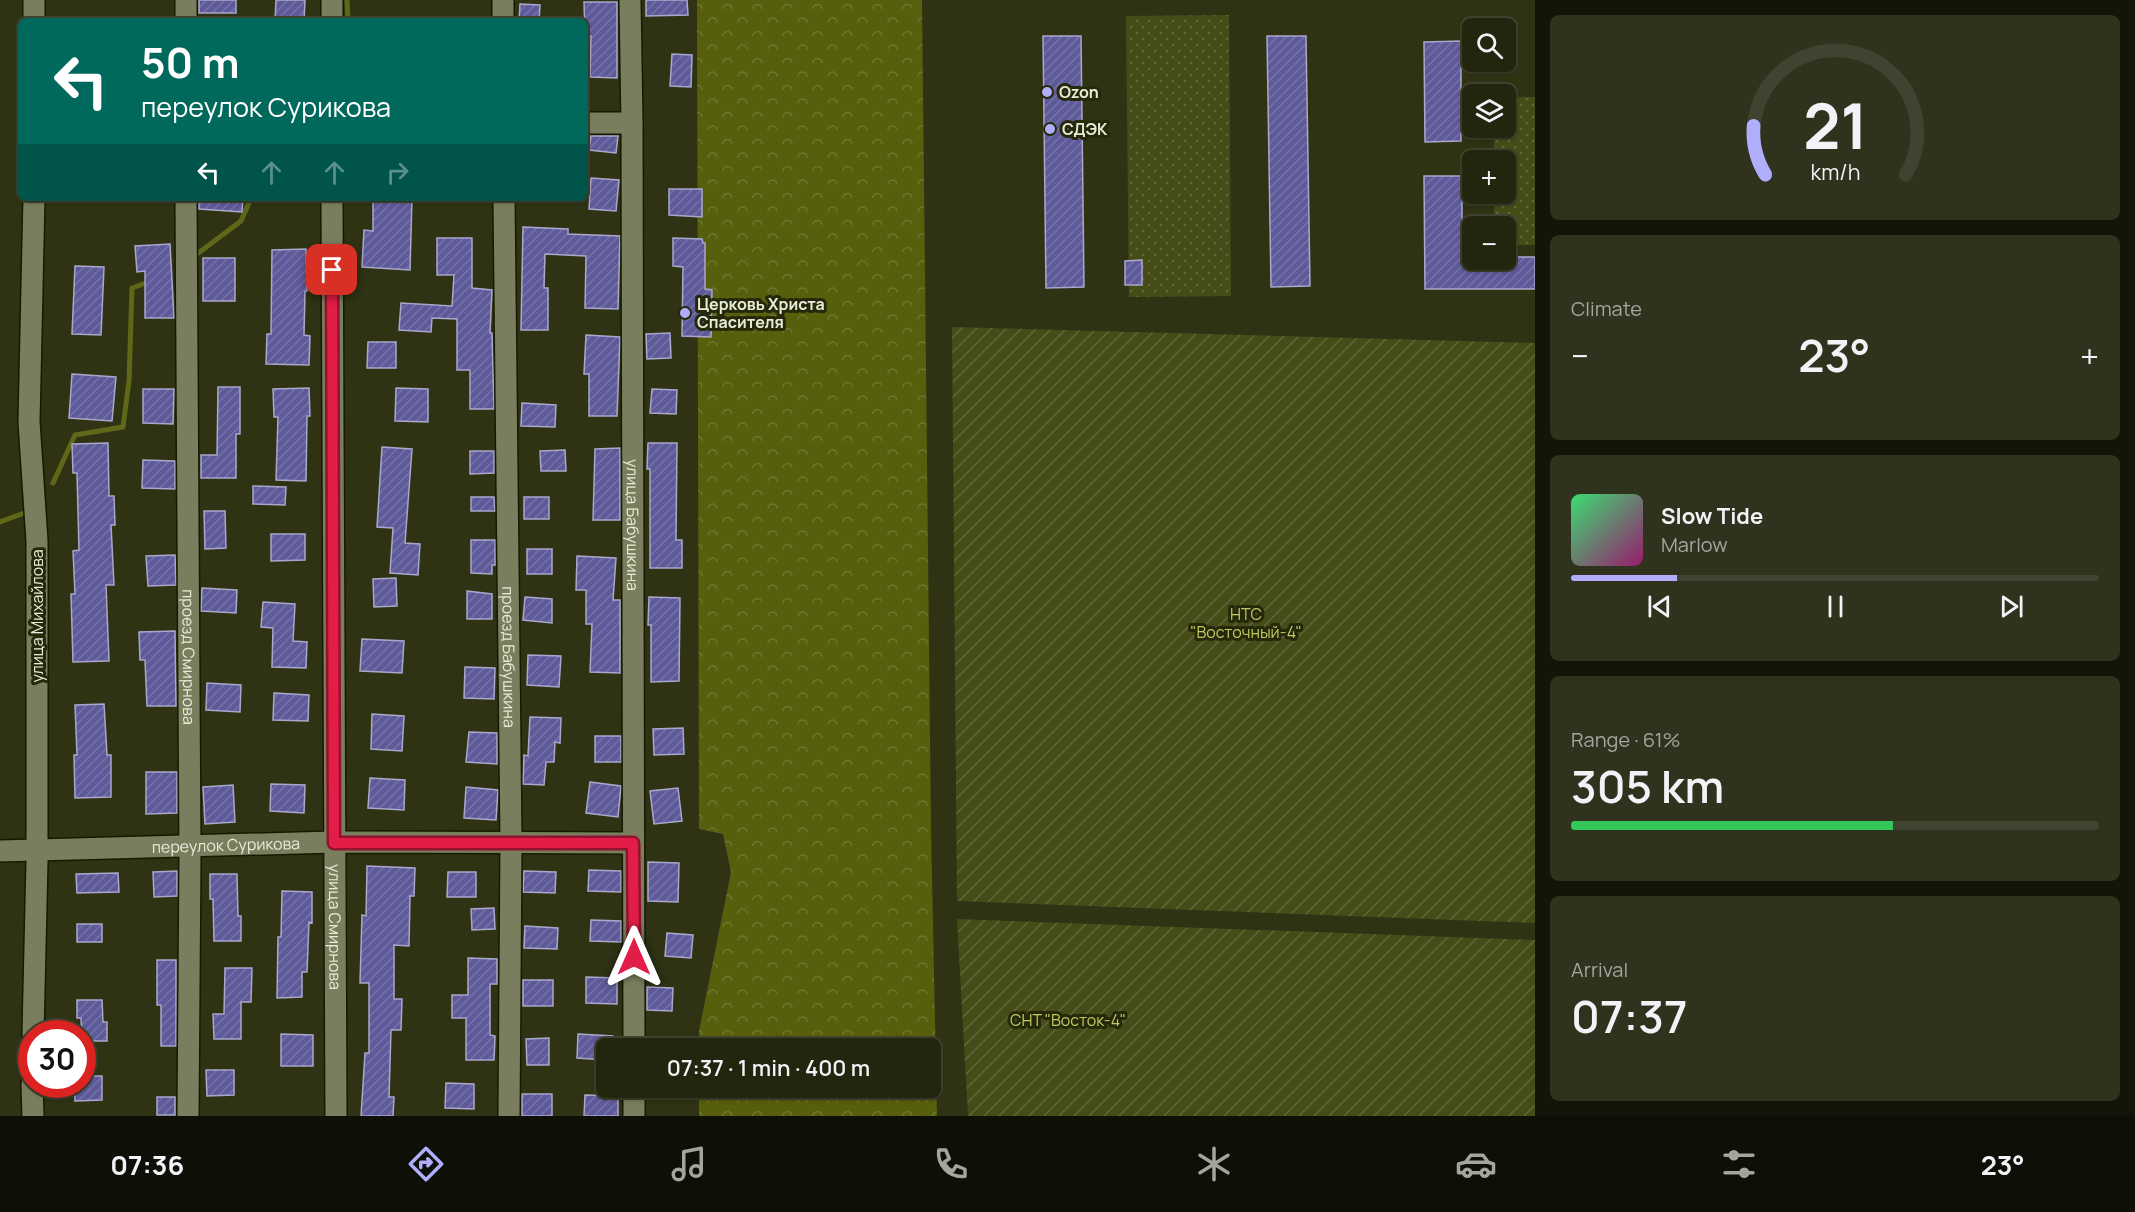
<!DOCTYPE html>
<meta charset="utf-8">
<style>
:root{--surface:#23260f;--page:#2f321d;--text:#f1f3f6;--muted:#a3a59e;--line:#40432f;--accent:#b0aefa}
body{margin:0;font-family:Manrope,sans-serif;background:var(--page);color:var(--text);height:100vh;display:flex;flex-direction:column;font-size:22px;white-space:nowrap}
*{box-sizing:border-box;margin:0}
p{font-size:20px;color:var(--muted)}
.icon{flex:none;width:33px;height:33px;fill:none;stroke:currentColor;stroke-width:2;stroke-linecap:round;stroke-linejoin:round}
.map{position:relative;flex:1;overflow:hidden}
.details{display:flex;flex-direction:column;gap:15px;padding:15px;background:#131508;width:600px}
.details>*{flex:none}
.banner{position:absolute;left:18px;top:18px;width:570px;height:183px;border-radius:9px;box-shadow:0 2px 4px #0004,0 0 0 2px var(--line);background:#00695c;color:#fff;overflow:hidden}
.controls{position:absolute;left:1462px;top:18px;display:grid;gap:12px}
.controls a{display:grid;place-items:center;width:54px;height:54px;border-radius:9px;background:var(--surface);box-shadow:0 2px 4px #0004,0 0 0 2px var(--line);font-size:30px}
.speed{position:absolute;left:18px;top:1020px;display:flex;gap:12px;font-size:30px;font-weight:700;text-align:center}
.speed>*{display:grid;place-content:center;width:78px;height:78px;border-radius:50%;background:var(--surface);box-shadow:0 2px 4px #0004,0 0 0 2px var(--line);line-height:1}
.speed .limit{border:9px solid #d22;background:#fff;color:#111}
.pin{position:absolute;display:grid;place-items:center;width:51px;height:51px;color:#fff;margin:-26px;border-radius:12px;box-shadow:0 3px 9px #0006}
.me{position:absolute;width:66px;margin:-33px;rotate:0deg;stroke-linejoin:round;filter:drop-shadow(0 0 4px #0008)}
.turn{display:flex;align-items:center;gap:21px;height:126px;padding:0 24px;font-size:27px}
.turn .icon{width:78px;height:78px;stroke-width:2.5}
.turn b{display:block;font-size:42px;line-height:51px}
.lanes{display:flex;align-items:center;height:57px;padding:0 24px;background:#0003;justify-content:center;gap:30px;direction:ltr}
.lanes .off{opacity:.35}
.big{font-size:45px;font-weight:600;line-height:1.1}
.details .tile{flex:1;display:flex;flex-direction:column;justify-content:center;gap:9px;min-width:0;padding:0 21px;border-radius:9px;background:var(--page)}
.details .dial{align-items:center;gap:0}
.dial svg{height:156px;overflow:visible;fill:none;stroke:var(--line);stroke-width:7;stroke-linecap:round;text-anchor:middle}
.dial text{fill:var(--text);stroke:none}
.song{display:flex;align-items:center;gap:18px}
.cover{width:72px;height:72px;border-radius:9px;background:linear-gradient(135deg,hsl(140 70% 55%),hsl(320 70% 35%))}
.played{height:6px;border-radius:3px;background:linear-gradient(90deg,var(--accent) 20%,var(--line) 20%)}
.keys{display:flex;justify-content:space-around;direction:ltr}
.heat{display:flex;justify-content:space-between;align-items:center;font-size:33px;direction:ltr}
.charge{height:9px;border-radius:4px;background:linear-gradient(90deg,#34c759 61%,var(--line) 0)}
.trip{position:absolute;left:596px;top:1038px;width:345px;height:60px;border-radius:9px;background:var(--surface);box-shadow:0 2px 4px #0004,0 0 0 2px var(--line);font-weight:600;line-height:60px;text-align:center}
.tab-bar{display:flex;height:96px;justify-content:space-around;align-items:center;background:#0e0f06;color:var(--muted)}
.tab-bar .icon{width:42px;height:42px}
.tab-bar .current{color:var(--accent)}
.tab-bar b{font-size:27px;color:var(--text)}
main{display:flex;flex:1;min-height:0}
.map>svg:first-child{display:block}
.forest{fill:url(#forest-crowns)}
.park{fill:url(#park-dots)}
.garden{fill:url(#garden-furrows)}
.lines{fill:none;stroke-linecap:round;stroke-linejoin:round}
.stream{stroke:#5f6719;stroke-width:5}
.building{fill:url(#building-hatch);stroke:#a9a8cb;stroke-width:1.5}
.minor-casing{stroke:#171a00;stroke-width:24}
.minor{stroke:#797f5e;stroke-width:21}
.route-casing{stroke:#92132f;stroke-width:15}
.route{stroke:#e11d48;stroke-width:10}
.poi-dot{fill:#b0aefa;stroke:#25290a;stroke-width:2}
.labels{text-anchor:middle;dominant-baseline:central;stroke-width:6;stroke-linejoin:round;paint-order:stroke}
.poi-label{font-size:16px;font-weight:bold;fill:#e7ebd9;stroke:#25290a;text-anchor:start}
.street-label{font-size:16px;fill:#e7ebd9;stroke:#25290a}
.park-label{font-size:16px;fill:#bdca62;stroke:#25290a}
</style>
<main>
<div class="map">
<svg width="1535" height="1116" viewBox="0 0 1535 1116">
<defs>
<pattern id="forest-crowns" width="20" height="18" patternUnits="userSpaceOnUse" patternTransform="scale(1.5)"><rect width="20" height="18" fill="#575f0d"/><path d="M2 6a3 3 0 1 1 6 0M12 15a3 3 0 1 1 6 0" fill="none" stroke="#6f7630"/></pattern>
<pattern id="park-dots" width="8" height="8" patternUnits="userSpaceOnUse" patternTransform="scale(1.5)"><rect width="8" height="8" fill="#464c17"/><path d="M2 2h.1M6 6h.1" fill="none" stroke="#616638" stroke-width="1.8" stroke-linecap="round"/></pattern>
<pattern id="garden-furrows" width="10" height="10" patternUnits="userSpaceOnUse" patternTransform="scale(1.5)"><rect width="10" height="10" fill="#464c17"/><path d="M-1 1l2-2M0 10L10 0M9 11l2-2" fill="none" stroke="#616638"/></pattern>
<pattern id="building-hatch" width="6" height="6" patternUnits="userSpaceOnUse" patternTransform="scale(1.5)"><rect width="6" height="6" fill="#5e5a99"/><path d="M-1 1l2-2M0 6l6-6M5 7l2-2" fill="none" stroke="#7572a7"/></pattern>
</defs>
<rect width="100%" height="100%" fill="#2f3314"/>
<path class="forest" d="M 697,0 L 922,0 L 931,830 L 937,1116 L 699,1116 L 699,1088 L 930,1088 L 930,1048 L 699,1048 L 699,1031 L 731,872 L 723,834 L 699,829 Z"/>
<path class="park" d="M 1229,15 L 1231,296 L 1129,297 L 1126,16 Z
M 1506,97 L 1535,97 L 1535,245 L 1506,245 L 1506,226 L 1494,226 L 1494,194 L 1506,194 L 1506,160 L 1494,160 L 1494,128 L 1506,128 Z"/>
<path class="garden" d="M 952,327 L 1535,343 L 1535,923 L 957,901 Z
M 957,919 L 1535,940 L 1535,1116 L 968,1116 Z"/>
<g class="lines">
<path class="stream" d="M 347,0 L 348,21
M 193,257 L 241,221 L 251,198
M 53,483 L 75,435 L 123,427 L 129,381 L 132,288 L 151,281
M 0,522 L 27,512"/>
</g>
<path class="building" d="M 199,0 L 236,0 L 236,13 L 199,13 Z
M 276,0 L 305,0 L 304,21 L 275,21 Z
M 646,0 L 687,0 L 688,15 L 646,16 Z
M 584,2 L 617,2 L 617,78 L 590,77 L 591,36 L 585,36 Z
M 520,4 L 540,5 L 539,21 L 519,21 Z
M 1043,36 L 1081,36 L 1084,287 L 1046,288 Z
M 1267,36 L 1306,36 L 1310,286 L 1271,287 Z
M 1461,41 L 1461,141 L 1425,142 L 1424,42 Z
M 672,54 L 692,55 L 691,87 L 670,86 Z
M 591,136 L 618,136 L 616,153 L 589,150 Z
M 1424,176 L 1462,176 L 1462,257 L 1473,257 L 1473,260 L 1506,260 L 1506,257 L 1535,257 L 1535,289 L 1425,289 Z
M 591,178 L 619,180 L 616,211 L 589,209 Z
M 669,189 L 702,189 L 702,217 L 669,215 Z
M 199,198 L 243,198 L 242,212 L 199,209 Z
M 373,198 L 412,198 L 410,270 L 362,267 L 364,230 L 373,231 Z
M 523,227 L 568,229 L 568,234 L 620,236 L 618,309 L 585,308 L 586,256 L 545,254 L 544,288 L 548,288 L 548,330 L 521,330 Z
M 437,238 L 472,238 L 472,288 L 492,290 L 490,333 L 492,333 L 494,409 L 470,409 L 470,370 L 457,370 L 457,319 L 432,318 L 431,332 L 399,330 L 401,303 L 452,306 L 454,275 L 437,275 Z
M 673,238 L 702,239 L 703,243 L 705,243 L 705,289 L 712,290 L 711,337 L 682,336 L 683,267 L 673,266 Z
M 170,244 L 174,318 L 145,318 L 145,271 L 137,272 L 135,246 Z
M 306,249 L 307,291 L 305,291 L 304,335 L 310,336 L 309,365 L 266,364 L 267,334 L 271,334 L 272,250 Z
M 203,258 L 235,258 L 235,301 L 203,301 Z
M 1142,260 L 1142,285 L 1125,285 L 1125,261 Z
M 75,266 L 104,267 L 101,335 L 72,334 Z
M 670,333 L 671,358 L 647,359 L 646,334 Z
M 586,335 L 620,337 L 617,416 L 589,416 L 589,374 L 584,374 Z
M 368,342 L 396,342 L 396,368 L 367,368 Z
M 72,374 L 116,377 L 112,421 L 69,418 Z
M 218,387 L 240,387 L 240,434 L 236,434 L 236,478 L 201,478 L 201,455 L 217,455 Z
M 309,388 L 310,416 L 307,416 L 306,481 L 276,480 L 278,417 L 274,417 L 273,389 Z
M 396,388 L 428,389 L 428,422 L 395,421 Z
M 143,389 L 174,389 L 173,424 L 143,423 Z
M 652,389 L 677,390 L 676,414 L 650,413 Z
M 522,403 L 556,405 L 555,427 L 521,426 Z
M 108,443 L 109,496 L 114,496 L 115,525 L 111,525 L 114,585 L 106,585 L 109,661 L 73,662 L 71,594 L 75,594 L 73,551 L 79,550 L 77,473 L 73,473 L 72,444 Z
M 648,443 L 677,443 L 676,540 L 682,540 L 682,568 L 650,568 L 650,469 L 647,469 Z
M 382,447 L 412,449 L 405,543 L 420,544 L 418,575 L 390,573 L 393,528 L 377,527 Z
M 620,448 L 620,520 L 593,520 L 595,449 Z
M 565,450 L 566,471 L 541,471 L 540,451 Z
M 470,451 L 494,451 L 494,473 L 470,474 Z
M 143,460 L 175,461 L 175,489 L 142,488 Z
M 253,486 L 286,487 L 285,505 L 253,504 Z
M 471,497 L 494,497 L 495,511 L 471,511 Z
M 524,497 L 549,497 L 549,519 L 524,519 Z
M 204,511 L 225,511 L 226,548 L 205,549 Z
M 271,534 L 305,534 L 305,560 L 271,561 Z
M 471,540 L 495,540 L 495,565 L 492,565 L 492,574 L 471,573 Z
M 527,549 L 552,549 L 552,574 L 527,574 Z
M 175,555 L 176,585 L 148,586 L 146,556 Z
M 577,556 L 616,558 L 613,600 L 620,600 L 620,673 L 590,672 L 592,624 L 586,624 L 586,590 L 576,590 Z
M 396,578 L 397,606 L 374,607 L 373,579 Z
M 202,588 L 237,590 L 236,613 L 201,611 Z
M 467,591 L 492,594 L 492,619 L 467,619 Z
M 525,597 L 552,599 L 552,623 L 523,620 Z
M 649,597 L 680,598 L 679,681 L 651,682 L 651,625 L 648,625 Z
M 263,602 L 295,604 L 293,641 L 307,642 L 306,668 L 272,667 L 273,628 L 261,627 Z
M 175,631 L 176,706 L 147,706 L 145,660 L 140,660 L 139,632 Z
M 362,639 L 404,641 L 402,673 L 360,671 Z
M 528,655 L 561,656 L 559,687 L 527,685 Z
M 465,667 L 495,668 L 494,699 L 464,698 Z
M 207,683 L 241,685 L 240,712 L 206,710 Z
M 274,693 L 309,695 L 308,721 L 273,720 Z
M 104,704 L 107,755 L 111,755 L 111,797 L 75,798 L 74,755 L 77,755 L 75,705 Z
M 372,714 L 404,716 L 402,751 L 371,749 Z
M 530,717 L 561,718 L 560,743 L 555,742 L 554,762 L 546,762 L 544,785 L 523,784 L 524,755 L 528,756 Z
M 683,728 L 684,754 L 654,755 L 653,729 Z
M 469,732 L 497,733 L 497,764 L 466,762 Z
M 595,736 L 621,736 L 621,762 L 595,762 Z
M 146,772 L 177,772 L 177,813 L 146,814 Z
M 370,778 L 405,780 L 404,810 L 368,808 Z
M 590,782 L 621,786 L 618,817 L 586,813 Z
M 271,784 L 305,785 L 304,813 L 270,811 Z
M 233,785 L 235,822 L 205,824 L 203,787 Z
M 466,787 L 498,790 L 496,820 L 464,818 Z
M 678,788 L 682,821 L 654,824 L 650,791 Z
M 648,862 L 679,863 L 678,902 L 648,901 Z
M 367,866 L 415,868 L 414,896 L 410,896 L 409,946 L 394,945 L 394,999 L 402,999 L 401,1030 L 391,1030 L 389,1097 L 394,1097 L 393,1116 L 361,1116 L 365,1053 L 369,1053 L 369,983 L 360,983 L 362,915 L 366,916 Z
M 589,870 L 621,871 L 621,892 L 588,891 Z
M 177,871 L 177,896 L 154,897 L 153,872 Z
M 524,871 L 556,872 L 555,893 L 523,892 Z
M 448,872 L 476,872 L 476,897 L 447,897 Z
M 118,873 L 119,892 L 77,893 L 76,874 Z
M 210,874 L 237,874 L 238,916 L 241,916 L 241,941 L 214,941 L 213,899 L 210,899 Z
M 282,891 L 312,892 L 312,923 L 309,922 L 307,972 L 302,972 L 302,997 L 277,998 L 278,937 L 281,937 Z
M 494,908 L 495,929 L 472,930 L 471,909 Z
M 591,920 L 621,921 L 621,942 L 590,941 Z
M 77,924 L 102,924 L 102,942 L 77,942 Z
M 525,926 L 558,928 L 557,949 L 524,948 Z
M 667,933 L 693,935 L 691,958 L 665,956 Z
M 468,958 L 497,959 L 497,984 L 490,984 L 490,1035 L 495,1036 L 494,1060 L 466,1060 L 466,1018 L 452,1018 L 452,995 L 468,995 Z
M 157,960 L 176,960 L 176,1046 L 161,1046 L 161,1005 L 157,1005 Z
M 225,968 L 252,968 L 251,1002 L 241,1002 L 241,1039 L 214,1039 L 213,1014 L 224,1014 Z
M 586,977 L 617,978 L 617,1004 L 586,1003 Z
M 523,980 L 553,980 L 553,1006 L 523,1006 Z
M 647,987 L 673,988 L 672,1011 L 647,1010 Z
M 77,1000 L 102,1000 L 103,1022 L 107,1022 L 107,1041 L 82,1041 L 81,1018 L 77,1018 Z
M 281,1034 L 313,1035 L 313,1066 L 281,1066 Z
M 578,1034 L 613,1036 L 612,1048 L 606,1048 L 606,1060 L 577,1058 Z
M 549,1038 L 549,1065 L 527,1065 L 526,1039 Z
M 206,1070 L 234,1070 L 234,1095 L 207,1096 Z
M 82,1076 L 102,1076 L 102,1100 L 75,1101 L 74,1084 L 82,1084 Z
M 446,1083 L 474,1084 L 474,1109 L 445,1108 Z
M 522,1094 L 552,1094 L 552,1116 L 522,1116 Z
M 585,1095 L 618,1096 L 618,1116 L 584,1116 Z
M 157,1097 L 175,1097 L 175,1115 L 157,1115 Z"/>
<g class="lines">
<defs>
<g id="minor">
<path d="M 34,0 L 34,21"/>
<path d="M 186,0 L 186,21"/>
<path d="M 332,0 L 332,21"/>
<path d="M 503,0 L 503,21"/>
<path id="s1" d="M 630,0 L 632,123 L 634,1048"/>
<path d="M 585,123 L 632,123"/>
<path id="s2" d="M 186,198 L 190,855 L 188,1116"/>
<path id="s3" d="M 332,198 L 336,1116"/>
<path id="s4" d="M 504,198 L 511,843 L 509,1116"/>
<path id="s5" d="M 0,851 L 334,842 L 633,843"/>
<path d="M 33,1034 L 37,861 L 37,541 L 29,422 L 34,198"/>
<path d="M 32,1084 L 33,1116"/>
<path d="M 634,1088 L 634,1116"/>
</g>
</defs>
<use href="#minor" class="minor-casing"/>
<use href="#minor" class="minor"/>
</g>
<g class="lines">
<defs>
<path id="route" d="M 332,270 L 334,843 L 633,843 L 634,957"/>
</defs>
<use href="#route" class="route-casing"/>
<use href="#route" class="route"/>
</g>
<g class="poi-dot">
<circle cx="1047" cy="92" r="6"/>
<circle cx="1050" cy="129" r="6"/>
<circle cx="685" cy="313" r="6"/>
</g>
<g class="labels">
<g class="poi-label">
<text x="1059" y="92">Ozon</text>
<text x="1062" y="129">СДЭК</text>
<text x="697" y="304">Церковь Христа<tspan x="697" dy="18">Спасителя</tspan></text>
</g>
<g class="street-label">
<text stroke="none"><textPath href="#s1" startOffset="525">улица Бабушкина</textPath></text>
<text transform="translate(37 616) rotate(-90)">улица Михайлова</text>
<text stroke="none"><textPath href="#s2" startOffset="459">проезд Смирнова</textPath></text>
<text stroke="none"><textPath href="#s4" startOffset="459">проезд Бабушкина</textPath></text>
<text stroke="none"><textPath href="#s5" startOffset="226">переулок Сурикова</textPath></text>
<text stroke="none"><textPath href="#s3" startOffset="729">улица Смирнова</textPath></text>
</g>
<g class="park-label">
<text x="1246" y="614">НТС<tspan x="1246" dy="18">"Восточный-4"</tspan></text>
<text x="1068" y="1020">СНТ "Восток-4"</text>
</g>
</g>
</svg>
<div class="controls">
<a><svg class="icon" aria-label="search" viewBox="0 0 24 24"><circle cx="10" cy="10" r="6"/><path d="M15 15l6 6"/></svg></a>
<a><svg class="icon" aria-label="layers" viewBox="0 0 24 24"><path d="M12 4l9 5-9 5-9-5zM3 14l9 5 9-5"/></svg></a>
<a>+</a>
<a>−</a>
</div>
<div class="speed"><div class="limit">30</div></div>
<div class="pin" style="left:332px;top:270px;background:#d93025"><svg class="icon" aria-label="arrive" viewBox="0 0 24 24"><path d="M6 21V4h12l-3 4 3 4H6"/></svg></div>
<svg class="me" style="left:634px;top:957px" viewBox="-20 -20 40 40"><path d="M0-17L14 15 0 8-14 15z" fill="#e11d48" stroke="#fff" stroke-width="4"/></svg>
<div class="trip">07:37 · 1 min · 400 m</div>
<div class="banner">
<div class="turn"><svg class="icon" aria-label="left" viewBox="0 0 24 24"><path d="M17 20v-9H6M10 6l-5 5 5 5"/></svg><div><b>50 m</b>переулок Сурикова</div></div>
<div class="lanes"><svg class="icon" aria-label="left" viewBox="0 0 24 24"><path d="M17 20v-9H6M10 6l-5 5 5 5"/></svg><svg class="icon off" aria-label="ahead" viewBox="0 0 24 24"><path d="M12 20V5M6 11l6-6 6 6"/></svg><svg class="icon off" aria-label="ahead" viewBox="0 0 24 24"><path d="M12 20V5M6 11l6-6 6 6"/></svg><svg class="icon off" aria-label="right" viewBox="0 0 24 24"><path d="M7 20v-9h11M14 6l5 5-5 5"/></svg></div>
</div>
</div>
<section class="details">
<div class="tile dial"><svg viewBox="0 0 100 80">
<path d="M14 69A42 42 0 1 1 86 69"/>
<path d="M14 69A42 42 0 0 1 8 44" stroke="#b0aefa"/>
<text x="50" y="56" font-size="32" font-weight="700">21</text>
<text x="50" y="72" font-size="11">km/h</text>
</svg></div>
<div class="tile"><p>Climate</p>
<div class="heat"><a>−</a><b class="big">23°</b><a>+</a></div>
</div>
<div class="tile">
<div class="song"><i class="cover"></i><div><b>Slow Tide</b><p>Marlow</p></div></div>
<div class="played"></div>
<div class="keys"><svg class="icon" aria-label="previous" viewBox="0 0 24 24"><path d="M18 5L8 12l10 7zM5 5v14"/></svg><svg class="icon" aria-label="pause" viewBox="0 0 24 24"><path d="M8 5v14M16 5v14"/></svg><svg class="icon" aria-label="next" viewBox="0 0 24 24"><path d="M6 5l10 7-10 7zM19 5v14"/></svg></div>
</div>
<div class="tile"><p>Range · 61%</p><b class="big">305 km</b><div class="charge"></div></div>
<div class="tile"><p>Arrival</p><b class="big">07:37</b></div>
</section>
</main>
<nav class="tab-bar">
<b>07:36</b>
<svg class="icon current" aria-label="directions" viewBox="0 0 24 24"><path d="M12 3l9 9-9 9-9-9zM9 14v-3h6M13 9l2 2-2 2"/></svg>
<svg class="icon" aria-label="music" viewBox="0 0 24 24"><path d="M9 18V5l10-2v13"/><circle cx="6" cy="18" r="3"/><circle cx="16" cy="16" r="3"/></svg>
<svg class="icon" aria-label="phone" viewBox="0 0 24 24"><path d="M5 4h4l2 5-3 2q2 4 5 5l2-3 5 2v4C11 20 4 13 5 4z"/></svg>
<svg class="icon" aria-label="climate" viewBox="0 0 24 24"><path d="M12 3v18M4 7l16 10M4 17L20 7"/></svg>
<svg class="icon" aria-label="car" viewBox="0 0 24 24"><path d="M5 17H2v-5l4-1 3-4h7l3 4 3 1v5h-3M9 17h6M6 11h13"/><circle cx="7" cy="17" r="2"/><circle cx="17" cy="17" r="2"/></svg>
<svg class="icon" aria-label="filters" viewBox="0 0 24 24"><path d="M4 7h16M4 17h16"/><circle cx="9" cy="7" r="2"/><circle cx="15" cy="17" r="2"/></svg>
<b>23°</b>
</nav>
